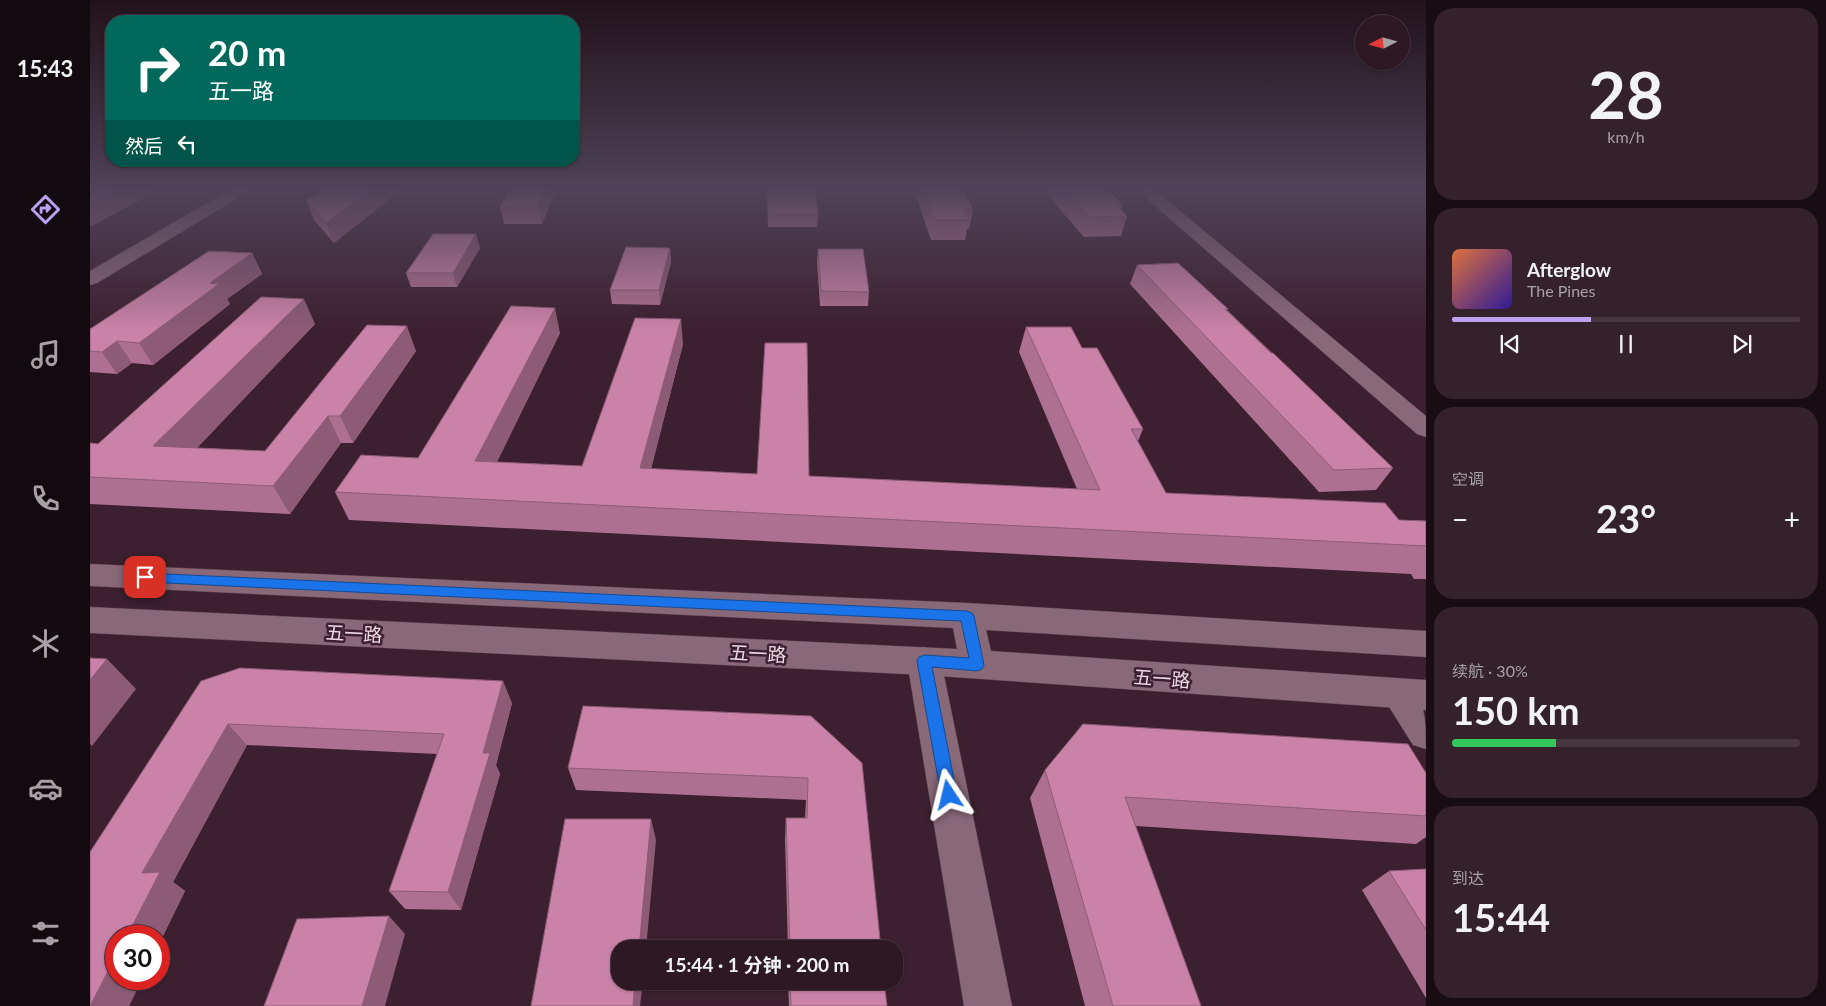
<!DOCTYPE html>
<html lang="zh">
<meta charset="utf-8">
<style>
:root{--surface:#2d1823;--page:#35212b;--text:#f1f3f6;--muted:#a7a0a6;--line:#483741;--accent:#bca0f2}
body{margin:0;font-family:Lato,"Noto Sans SC",sans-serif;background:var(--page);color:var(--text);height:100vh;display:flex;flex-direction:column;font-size:19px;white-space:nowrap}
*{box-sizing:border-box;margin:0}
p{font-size:16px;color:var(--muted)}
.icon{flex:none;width:28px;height:28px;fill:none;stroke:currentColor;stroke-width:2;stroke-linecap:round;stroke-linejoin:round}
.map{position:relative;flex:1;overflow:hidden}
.drawer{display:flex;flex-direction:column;gap:8px;padding:8px;background:#190d13;width:400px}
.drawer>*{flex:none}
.top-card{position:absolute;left:15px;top:15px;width:475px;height:152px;border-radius:20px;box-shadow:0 1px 4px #0004,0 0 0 1px var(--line);background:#00695c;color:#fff;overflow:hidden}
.needle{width:32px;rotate:264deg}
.controls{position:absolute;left:1265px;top:15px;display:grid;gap:10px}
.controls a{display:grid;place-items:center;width:55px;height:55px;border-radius:50%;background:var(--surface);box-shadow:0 1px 4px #0004,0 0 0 1px var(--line);font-size:25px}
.speed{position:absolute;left:15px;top:925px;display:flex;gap:10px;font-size:25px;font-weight:700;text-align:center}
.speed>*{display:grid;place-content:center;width:65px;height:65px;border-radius:50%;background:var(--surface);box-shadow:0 1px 4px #0004,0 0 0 1px var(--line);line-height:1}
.speed .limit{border:8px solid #d22;background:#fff;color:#111}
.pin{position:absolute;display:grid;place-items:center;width:42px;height:42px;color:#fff;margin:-21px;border-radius:10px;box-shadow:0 2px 8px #0006}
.me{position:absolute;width:55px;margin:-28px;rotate:350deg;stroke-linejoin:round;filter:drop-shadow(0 0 4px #0008)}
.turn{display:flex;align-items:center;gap:18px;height:105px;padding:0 20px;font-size:22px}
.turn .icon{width:65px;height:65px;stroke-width:2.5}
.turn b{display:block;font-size:35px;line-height:42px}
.then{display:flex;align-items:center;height:48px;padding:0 20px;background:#0003;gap:10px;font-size:19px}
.big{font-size:38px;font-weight:700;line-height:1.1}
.drawer .widget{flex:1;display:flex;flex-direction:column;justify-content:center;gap:8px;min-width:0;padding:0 18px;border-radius:20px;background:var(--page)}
.drawer .dial{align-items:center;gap:0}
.dial b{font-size:65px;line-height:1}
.song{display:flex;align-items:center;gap:15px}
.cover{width:60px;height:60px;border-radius:8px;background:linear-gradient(135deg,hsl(20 70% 55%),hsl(250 70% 35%))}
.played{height:5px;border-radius:2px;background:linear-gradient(90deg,var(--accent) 40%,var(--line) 40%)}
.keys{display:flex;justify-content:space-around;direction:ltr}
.heat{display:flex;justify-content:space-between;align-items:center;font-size:28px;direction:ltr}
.charge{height:8px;border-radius:4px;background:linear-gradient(90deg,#34c759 30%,var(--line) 0)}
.trip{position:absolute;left:521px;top:940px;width:292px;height:50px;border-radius:20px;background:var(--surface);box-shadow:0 1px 4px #0004,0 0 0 1px var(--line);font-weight:700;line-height:50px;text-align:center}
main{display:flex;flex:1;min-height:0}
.tabs{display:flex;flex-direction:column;width:90px;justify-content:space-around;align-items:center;background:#120a0e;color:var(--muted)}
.tabs .icon{width:35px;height:35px}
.tabs .active{color:var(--accent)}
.tabs b{font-size:22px;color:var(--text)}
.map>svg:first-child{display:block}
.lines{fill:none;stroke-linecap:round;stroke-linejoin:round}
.minor-casing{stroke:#573f4c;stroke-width:1}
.tertiary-casing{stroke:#573f4c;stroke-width:1}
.minor{fill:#896878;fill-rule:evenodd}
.tertiary{fill:#896878;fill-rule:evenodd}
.wall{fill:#ae7090}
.shaded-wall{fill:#8d5b76}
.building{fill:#ca82a8;stroke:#8d5b76}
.route{fill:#1a73e8;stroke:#114b97}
.labels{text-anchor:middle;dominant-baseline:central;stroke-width:5;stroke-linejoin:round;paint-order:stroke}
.near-street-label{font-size:19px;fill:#ecd9e2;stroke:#3c202f}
</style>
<main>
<nav class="tabs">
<b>15:43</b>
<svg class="icon active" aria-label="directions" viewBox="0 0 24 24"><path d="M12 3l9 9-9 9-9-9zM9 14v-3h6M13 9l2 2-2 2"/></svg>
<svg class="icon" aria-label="music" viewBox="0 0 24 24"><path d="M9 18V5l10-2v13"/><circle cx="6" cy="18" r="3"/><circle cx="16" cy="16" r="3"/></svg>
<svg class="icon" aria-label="phone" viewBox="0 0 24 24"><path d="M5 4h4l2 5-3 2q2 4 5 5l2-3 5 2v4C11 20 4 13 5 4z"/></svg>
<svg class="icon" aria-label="climate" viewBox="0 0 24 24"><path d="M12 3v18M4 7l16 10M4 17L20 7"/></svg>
<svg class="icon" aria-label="car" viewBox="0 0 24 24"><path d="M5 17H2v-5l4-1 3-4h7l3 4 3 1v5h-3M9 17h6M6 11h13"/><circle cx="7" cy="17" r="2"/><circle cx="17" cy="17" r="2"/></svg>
<svg class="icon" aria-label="filters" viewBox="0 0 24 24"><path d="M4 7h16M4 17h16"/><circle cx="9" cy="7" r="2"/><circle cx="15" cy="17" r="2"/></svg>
</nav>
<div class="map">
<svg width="1336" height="1006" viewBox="0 0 1336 1006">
<rect width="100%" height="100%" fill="#3c202f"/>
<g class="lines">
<defs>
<path id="minor" d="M 1047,190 L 1065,190 L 1336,416 L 1336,437 L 1327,434 Z
M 834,647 L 846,651 L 851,661 L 922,1006 L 874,1006 L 817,661 L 822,651 Z
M 1308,679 C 1336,691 1336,719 1336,749 L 1323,745 L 1291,694 L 1296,683 Z"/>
<path id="tertiary" d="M 140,190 L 159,190 L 156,193 L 7,283 L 0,285 L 0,271 Z
M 0,564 L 877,603 L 1336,631 L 1336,657 L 896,630 L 901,651 L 1336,680 L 1336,710 L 834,675 L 0,633 L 0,607 L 867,649 L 863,628 L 0,586 Z"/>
</defs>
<use href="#minor" class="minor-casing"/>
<use href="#tertiary" class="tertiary-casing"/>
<use href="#minor" class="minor"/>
<use href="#tertiary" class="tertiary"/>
</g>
<path class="wall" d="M 232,190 L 311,190 L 244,243 L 224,220 L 216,201 Z
M 419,190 L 466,190 L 452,224 L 414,224 L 410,207 Z
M 677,190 L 725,190 L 728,214 L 727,227 L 678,227 Z
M 824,190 L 873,190 L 883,210 L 879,229 L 877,229 L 875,240 L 841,240 Z
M 953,190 L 1018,190 L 1033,205 L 1031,210 L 1037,216 L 1031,236 L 994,237 Z
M 390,248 L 367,287 L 321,287 L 316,273 Z
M 580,248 L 581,262 L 570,305 L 522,304 L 520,290 Z
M 728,249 L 779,292 L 778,306 L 730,306 L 727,262 Z
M 162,253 L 172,274 L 137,299 L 140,304 L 63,365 L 42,363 L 27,374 L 0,372 L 0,329 Z
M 1047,265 L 1138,309 L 1137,310 L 1303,468 L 1286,490 L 1229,492 L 1040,284 Z
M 225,324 L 107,448 L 175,451 L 326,351 L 263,443 L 251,443 L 200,514 L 0,504 L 0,443 L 8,444 Z
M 936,327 L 992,348 L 1053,429 L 1048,441 L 1076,493 L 1309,520 L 1336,521 L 1336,579 L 1324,579 L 1321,574 L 259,520 L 245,492 L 328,458 L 470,333 L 407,462 L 492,466 L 593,344 L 561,469 L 987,489 L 929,352 Z
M 111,681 L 422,703 L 406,765 L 410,774 L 371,910 L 315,909 L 299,891 L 347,754 L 157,745 L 83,882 L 95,891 L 69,944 L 69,936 L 52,979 L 39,1006 L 0,1006 Z
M 721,716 L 791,949 L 698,949 L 695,839 L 696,818 L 715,818 L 716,800 L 486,790 L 478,768 Z
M 955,770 L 1336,773 L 1336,837 L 1326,844 L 1046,826 L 1111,1006 L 995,1006 L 940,798 Z
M 1336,869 L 1336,998 L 1272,890 L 1299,871 Z
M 698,981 L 794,981 L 797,1006 L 699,1006 Z"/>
<path class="shaded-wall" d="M 26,190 L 69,190 L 0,227 L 0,203 Z
M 281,190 L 311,190 L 244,243 L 236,223 Z
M 456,190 L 466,190 L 452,224 L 448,206 Z
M 386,234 L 390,248 L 367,287 L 363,273 Z
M 580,248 L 581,262 L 570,305 L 569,290 Z
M 162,253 L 172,274 L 137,299 L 140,304 L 63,365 L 49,343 L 120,283 Z
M 214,299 L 225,324 L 82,474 L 63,446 Z
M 465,308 L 470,333 L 394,488 L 385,461 Z
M 591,319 L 593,344 L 554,496 L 550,468 Z
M 317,326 L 326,351 L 263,443 L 250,416 Z
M 27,341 L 42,363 L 27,374 L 12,352 Z
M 238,416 L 251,443 L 200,514 L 183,486 Z
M 17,659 L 46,689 L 2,746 L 0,744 L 0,680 Z
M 413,681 L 422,703 L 406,765 L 410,774 L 371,910 L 358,892 L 393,753 Z
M 138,724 L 157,745 L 83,882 L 95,891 L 69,944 L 69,936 L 37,936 L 52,873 Z
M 561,819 L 566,840 L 556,949 L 549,949 Z
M 299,916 L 315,934 L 295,1006 L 272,1006 Z
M 26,956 L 26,979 L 52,979 L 39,1006 L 0,1006 Z
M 545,981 L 553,981 L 550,1006 L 543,1006 Z"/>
<path class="building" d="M 0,190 L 26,190 L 0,203 Z
M 232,190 L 281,190 L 236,223 L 216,201 Z
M 419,190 L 456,190 L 448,206 L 410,207 Z
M 678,190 L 725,190 L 728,214 L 678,214 Z
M 833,190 L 873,190 L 883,210 L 874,210 L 879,220 L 844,220 Z
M 974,190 L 1018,190 L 1033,205 L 1026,205 L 1037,216 L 1000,217 Z
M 343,234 L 386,234 L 363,273 L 316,273 Z
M 536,247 L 580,248 L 569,290 L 520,290 Z
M 728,249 L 773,249 L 779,292 L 731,291 Z
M 119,251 L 162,253 L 120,283 L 129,284 L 49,343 L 27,341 L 12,352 L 0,351 L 0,329 Z
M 1088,263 L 1138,309 L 1135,309 L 1181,353 L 1183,353 L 1303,468 L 1244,470 L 1047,265 Z
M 171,297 L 214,299 L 63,446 L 175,451 L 277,325 L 317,326 L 250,416 L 238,416 L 183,486 L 0,477 L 0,443 L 8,444 Z
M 421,306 L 465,308 L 385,461 L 492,466 L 545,318 L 591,319 L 550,468 L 667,474 L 675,343 L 717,343 L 719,476 L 1010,490 L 936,327 L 981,327 L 992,348 L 1007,348 L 1053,429 L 1041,429 L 1076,493 L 1295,503 L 1309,520 L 1336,521 L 1336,546 L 245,492 L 271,455 L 328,458 Z
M 0,658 L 17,659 L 0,680 Z
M 150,668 L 413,681 L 393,753 L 400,753 L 358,892 L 299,891 L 354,734 L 138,724 L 52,873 L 70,872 L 37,936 L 26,936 L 26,956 L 0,1006 L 0,852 L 111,681 Z
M 493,706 L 721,716 L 772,763 L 791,949 L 700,949 L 696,818 L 717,818 L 718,778 L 478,768 Z
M 993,724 L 1318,744 L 1336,773 L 1336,816 L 1035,797 L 1111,1006 L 1023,1006 L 955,770 Z
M 475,819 L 561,819 L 549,949 L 530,949 L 530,981 L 545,981 L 543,1006 L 441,1006 Z
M 1336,869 L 1336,930 L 1299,871 Z
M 299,916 L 272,1006 L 174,1006 L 207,919 Z
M 700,981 L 794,981 L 797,1006 L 701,1006 Z"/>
<linearGradient id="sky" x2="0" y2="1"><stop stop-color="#21121a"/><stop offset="0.57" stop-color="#504258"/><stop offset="1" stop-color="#504258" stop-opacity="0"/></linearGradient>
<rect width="1336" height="331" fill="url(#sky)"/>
<path class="route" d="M 55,573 L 877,611 L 882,613 L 884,616 L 894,665 L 892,669 L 887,671 L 842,667 L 867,795 L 864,800 L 859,803 L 853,800 L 851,795 L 827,661 L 829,657 L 834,655 L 879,658 L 871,621 L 55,582 L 51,581 L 49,577 L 51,574 Z"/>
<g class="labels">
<g class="near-street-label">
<text transform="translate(264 633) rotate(3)">五一路</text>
<text transform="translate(668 653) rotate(3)">五一路</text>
<text transform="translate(1072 678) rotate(4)">五一路</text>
</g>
</g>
</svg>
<div class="controls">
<a><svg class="needle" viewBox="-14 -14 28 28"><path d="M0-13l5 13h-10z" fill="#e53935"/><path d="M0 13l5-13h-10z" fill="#a7a0a6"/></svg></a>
</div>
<div class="speed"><div class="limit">30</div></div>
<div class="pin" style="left:55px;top:577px;background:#d93025"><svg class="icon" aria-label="arrive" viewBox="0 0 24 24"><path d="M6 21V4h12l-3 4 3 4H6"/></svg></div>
<svg class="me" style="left:859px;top:795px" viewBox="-20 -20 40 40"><path d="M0-17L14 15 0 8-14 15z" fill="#1a73e8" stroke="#fff" stroke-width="4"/></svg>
<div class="trip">15:44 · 1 分钟 · 200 m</div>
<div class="top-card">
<div class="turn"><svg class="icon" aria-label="right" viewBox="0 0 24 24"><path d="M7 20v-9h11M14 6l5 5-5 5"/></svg><div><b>20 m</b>五一路</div></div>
<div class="then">然后<svg class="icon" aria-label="left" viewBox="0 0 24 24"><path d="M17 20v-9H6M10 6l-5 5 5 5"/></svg></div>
</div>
</div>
<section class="drawer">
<div class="widget dial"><b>28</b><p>km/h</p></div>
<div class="widget">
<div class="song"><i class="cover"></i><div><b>Afterglow</b><p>The Pines</p></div></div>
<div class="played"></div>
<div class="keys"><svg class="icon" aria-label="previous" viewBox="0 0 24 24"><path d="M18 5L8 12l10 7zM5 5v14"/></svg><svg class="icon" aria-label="pause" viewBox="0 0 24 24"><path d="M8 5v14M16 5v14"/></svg><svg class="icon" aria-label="next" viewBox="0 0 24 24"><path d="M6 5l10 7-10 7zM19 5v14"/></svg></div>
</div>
<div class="widget"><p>空调</p>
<div class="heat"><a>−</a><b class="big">23°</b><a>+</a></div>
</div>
<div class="widget"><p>续航 · 30%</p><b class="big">150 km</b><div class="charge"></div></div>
<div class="widget"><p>到达</p><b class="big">15:44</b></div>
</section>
</main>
